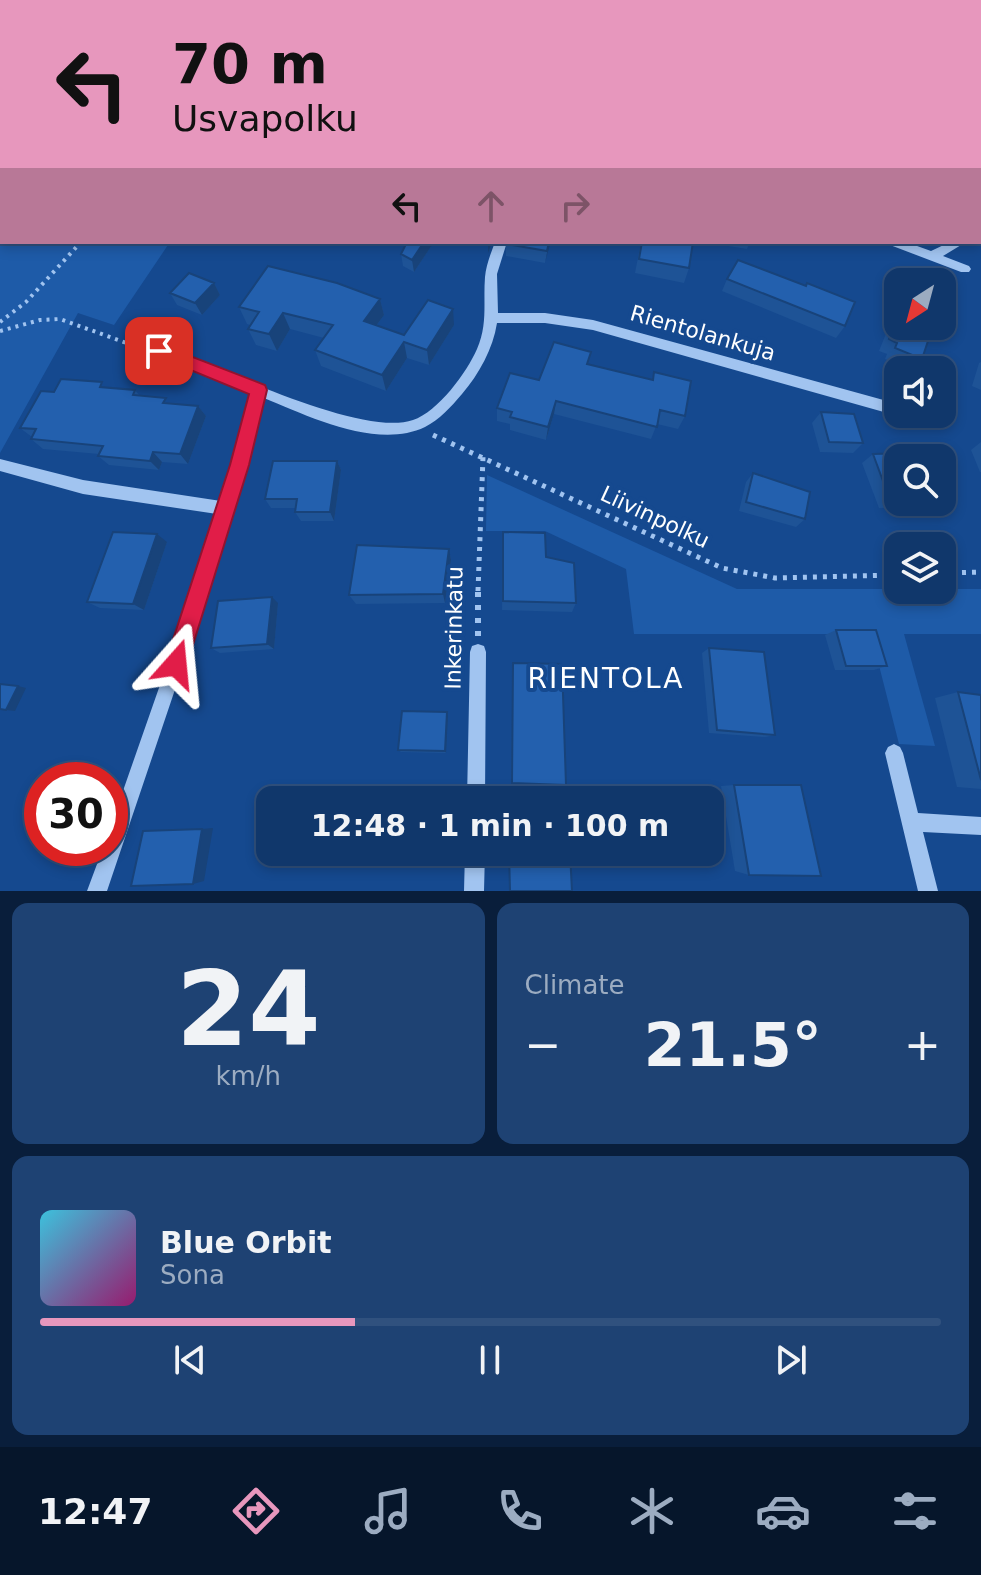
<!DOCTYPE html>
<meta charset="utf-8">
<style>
:root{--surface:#10376b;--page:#1e4273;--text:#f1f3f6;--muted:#9cacc1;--line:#30517e;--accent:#e797bd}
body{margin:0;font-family:"DejaVu Sans",sans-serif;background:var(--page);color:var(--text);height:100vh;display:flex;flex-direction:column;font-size:30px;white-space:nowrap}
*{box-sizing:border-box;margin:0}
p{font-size:26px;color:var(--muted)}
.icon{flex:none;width:44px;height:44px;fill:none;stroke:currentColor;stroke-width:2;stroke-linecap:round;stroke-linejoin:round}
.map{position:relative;height:891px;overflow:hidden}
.panel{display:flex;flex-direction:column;gap:12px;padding:12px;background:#091e3b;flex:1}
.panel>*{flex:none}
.banner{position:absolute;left:0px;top:0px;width:982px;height:244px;box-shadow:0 4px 12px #0003,0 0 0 2px var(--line);background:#e797bd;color:#111;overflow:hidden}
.needle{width:52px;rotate:216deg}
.fabs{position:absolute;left:884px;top:268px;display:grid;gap:16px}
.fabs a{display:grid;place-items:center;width:72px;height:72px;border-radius:16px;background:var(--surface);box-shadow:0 4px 12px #0003,0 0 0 2px var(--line);font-size:40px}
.speed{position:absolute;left:24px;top:762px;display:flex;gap:16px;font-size:40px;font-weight:700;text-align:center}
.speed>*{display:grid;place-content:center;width:104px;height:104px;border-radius:50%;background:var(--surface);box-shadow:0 4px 12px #0003,0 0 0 2px var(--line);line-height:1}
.speed .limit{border:12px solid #d22;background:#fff;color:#111}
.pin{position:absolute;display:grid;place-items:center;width:68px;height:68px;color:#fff;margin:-34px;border-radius:16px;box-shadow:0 4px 12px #0006}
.me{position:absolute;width:88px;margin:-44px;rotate:18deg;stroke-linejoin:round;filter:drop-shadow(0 0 6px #0008)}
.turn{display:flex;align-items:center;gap:28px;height:168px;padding:0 40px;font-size:36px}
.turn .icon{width:104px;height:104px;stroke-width:2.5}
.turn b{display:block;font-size:56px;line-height:68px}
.lanes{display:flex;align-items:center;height:76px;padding:0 40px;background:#0003;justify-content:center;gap:40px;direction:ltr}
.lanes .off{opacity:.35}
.big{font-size:60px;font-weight:600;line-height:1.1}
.panel .tile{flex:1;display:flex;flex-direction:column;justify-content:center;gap:12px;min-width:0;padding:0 28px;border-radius:16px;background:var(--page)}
.panel .dial{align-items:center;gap:0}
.dial b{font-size:104px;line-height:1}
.song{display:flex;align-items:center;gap:24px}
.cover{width:96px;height:96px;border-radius:12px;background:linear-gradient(135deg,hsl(190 70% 55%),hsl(320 70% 35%))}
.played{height:8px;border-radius:4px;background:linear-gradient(90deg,var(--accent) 35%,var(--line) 35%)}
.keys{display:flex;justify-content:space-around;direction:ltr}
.heat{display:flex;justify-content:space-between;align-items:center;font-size:44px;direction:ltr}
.panel .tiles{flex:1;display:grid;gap:12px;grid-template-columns:1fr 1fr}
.tile:last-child{grid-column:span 2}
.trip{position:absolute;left:256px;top:786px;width:468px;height:80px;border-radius:16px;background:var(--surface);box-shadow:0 4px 12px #0003,0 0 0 2px var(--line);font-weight:600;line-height:80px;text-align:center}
.dock{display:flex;height:128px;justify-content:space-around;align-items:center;background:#06162b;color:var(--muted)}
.dock .icon{width:56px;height:56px}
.dock .on{color:var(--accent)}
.dock b{font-size:36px;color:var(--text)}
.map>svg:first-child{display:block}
.green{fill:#1e5ba8}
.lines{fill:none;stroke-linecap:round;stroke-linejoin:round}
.path-far3{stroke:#a1c4f0;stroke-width:3;stroke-dasharray:3 4;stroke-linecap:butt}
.path-far2{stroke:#a1c4f0;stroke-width:4;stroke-dasharray:3 5;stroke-linecap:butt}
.path-far1{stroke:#a1c4f0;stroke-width:5;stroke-dasharray:4 6;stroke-linecap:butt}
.path{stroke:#a1c4f0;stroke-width:6;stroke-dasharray:5 8;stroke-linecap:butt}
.minor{fill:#a1c4f0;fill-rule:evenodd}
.wall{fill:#1e5396}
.shaded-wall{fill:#18437a}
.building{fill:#2360ae;stroke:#18437a;stroke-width:2}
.route{fill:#e11d48;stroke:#92132f;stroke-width:2}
.labels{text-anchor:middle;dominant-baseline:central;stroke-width:8;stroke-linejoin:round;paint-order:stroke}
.street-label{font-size:22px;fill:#fff;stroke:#15498f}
.near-neighbourhood-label{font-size:28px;letter-spacing:2px;fill:#fff;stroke:#15498f}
</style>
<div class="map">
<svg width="981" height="891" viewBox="0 0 981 891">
<rect width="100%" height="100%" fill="#15498f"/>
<path class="green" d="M 0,0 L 981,0 L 981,49 L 980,52 L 980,2 L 2,2 L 2,242 L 170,242 L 114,325 L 78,313 L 0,453 Z
M 487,475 L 737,589 L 981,589 L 981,634 L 904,634 L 935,746 L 899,744 L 871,634 L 634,634 L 626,569 L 545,531 L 486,531 Z"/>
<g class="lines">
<path class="path-far3" d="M 516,0 L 520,2
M 888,0 L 896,2"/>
<path class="path-far2" d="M 0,322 L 26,302 L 81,242
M 0,331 L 40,320 L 60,319 L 143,349"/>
<path class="path-far1" d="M 136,347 L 143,349
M 433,435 L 722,568 L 775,578 L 898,575
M 942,573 L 981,572
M 478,591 L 483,457"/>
<path class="path" d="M 478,636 L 478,589"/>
<path class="minor" d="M 980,228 L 981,228 L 981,236 L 980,236 Z
M 495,242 L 507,242 L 497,274 L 498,313 L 545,313 L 593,320 L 898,404 L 898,414 L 903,414 L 898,416 L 593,330 L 545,323 L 497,323 C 493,349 479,374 462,394 C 451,407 439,420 425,427 C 377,450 308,416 264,398 L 212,580 L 107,891 L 87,891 L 103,848 L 110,848 L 110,828 L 175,642 L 217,514 L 83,494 L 0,471 L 0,459 L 83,480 L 221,501 L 252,393 L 154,355 L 153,351 L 159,346 C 216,365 360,438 413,420 C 438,412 467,372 477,349 C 488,324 483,302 485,277 C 486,265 491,253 495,242 Z
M 888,242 L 906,242 L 931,251 L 950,242 L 966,242 L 943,256 L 969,266 L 971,269 L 969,272 L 961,272 L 890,245 Z
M 906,414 L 936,414 L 941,419 L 939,423 L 934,425 L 908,418 Z
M 478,644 L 484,646 L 486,652 L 485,800 L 467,800 L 470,652 L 472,646 Z
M 894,744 L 900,747 L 903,753 L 918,813 L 981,817 L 981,835 L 923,832 L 938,891 L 918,891 L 885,753 L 888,747 Z
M 465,852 L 485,852 L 484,891 L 464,891 Z"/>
</g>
<path class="wall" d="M 407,242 L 434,242 L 414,272 L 403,266 L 401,254 Z
M 550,242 L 545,263 L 506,256 L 506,244 Z
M 641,242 L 693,242 L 689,268 L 684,283 L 635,273 Z
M 703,242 L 750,242 L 747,249 Z
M 727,279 L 806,286 L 845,326 L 836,338 L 722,291 Z
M 214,283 L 220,295 L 202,315 L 177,305 L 170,293 Z
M 380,299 L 384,315 L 377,325 L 404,335 L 454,325 L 429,365 L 407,358 L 386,391 L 321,366 L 315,350 L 324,338 L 290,329 L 277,351 L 256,345 L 248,329 L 250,325 L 247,324 L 239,307 Z
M 897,319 L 922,359 L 911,370 L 885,359 L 887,354 L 879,351 L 887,331 Z
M 981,362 L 981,390 L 972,386 L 979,363 Z
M 588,364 L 652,380 L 654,372 L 685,416 L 678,429 L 657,424 L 651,439 L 554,414 L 546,440 L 510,430 L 510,424 L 497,421 L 497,408 L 539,380 Z
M 108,388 L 135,390 L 140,396 L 171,404 L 198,406 L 206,416 L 188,464 L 162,462 L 159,470 L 109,465 L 98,456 L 99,454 L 43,449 L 31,439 L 32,437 L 20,428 L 54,392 Z
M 821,412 L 863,443 L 853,453 L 820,452 L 812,423 Z
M 981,442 L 981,472 L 980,472 L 971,450 Z
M 873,454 L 898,458 L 898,502 L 922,502 L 915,507 L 879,508 L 862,463 Z
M 337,461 L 341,470 L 334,521 L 301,521 L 295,512 L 296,508 L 271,508 L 265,499 Z
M 753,473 L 805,519 L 796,527 L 739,511 L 746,482 Z
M 167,542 L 144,610 L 100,608 L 87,602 Z
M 503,544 L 546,557 L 576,603 L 572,612 L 502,610 Z
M 449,549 L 451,560 L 445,603 L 356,604 L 349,595 Z
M 278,603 L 274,649 L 220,653 L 211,648 Z
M 836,630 L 887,666 L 874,670 L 835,670 L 825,635 Z
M 709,648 L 775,735 L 765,737 L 709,733 L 702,653 Z
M 513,663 L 566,785 L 511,784 Z
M 958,692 L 981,695 L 981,789 L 957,787 L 935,698 Z
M 447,712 L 448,715 L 446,753 L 401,752 L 398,750 Z
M 734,785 L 749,875 L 735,871 L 721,786 Z"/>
<path class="shaded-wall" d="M 424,242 L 434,242 L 414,272 L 412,260 Z
M 488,242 L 492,242 L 488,253 Z
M 549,242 L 550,242 L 550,244 L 545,263 Z
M 214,283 L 220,295 L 202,315 L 195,303 Z
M 380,299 L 384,315 L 368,337 L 364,321 Z
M 453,309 L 454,325 L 429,365 L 427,350 Z
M 283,313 L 290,329 L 277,351 L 269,334 Z
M 404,342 L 407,358 L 386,391 L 382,375 Z
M 556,401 L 554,414 L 546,440 L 548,427 Z
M 198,406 L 206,416 L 188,464 L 180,454 Z
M 153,452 L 162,462 L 159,470 L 150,461 Z
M 337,461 L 341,470 L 334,521 L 330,512 Z
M 157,534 L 167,542 L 144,610 L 133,604 Z
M 449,549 L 451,560 L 445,603 L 443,594 Z
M 272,597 L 278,603 L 274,649 L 267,644 Z
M 18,686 L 26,688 L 15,711 L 6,710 Z
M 447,712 L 448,715 L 446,753 L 445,751 Z
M 213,828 L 204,881 L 193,884 L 202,829 Z"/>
<path class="building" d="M 407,242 L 424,242 L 412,260 L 401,254 Z
M 507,242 L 549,242 L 547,251 L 506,244 Z
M 642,242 L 693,242 L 689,268 L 639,259 Z
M 738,260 L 806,286 L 807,283 L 855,302 L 845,326 L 727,279 Z
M 268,266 L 337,283 L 380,299 L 364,321 L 404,335 L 428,300 L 453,309 L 427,350 L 404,342 L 382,375 L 315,350 L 333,325 L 283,313 L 269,334 L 248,329 L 259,312 L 239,307 Z
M 189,273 L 214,283 L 195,303 L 170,293 Z
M 897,319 L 898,326 L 915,326 L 931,332 L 922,359 L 895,348 L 897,343 L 889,339 Z
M 554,342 L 591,352 L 587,364 L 653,380 L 654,372 L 691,381 L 685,416 L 660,410 L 657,427 L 556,401 L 548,427 L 510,417 L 512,412 L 497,408 L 510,373 L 539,380 Z
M 61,379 L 102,382 L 100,387 L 135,390 L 133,395 L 166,398 L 163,403 L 198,406 L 180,454 L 153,452 L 150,461 L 98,456 L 103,446 L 31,439 L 36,429 L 20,428 L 41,391 L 54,392 Z
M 821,412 L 854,414 L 863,443 L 829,442 Z
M 908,453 L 910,458 L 898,458 L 898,499 L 890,500 L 873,454 Z
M 273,461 L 337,461 L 330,512 L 295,512 L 297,499 L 265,499 Z
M 753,473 L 810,492 L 805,519 L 746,502 Z
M 113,532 L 157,534 L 133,604 L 87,602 Z
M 503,532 L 545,533 L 546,557 L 574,563 L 576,603 L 503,601 Z
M 357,545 L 449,549 L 443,594 L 349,595 Z
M 272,597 L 267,644 L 211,648 L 218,601 Z
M 836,630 L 876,630 L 887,666 L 846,666 Z
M 709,648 L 764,652 L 775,735 L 717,730 Z
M 513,663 L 562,664 L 566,785 L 512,783 Z
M 0,684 L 18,686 L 6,710 L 0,709 Z
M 958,692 L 981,695 L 981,780 Z
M 402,711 L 447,712 L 445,751 L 398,750 Z
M 734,785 L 801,785 L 821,876 L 749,875 Z
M 202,829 L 193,884 L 131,886 L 143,831 Z
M 509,852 L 570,852 L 572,891 L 510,891 Z"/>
<path class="route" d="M 159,344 L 265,385 L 267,390 L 249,465 L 187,664 L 184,672 L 176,675 L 168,672 L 165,664 L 230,465 L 249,394 L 154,355 L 151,351 L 154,346 Z"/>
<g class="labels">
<g class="street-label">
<text transform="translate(703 333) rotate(16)">Rientolankuja</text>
<text transform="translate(655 517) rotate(25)">Liivinpolku</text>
<text transform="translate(454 628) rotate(-89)">Inkerinkatu</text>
</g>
<g class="near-neighbourhood-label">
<text x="606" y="678">RIENTOLA</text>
</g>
</g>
</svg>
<div class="fabs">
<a><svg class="needle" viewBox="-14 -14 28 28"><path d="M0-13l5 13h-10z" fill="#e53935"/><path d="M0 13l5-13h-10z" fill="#9cacc1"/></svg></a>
<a><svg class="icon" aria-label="sound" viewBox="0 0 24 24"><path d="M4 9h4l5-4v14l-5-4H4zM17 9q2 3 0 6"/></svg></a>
<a><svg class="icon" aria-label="search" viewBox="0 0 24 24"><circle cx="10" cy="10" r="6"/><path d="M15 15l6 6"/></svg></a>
<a><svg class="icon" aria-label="layers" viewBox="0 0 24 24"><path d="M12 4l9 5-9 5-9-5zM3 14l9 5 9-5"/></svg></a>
</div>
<div class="speed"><div class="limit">30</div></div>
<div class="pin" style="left:159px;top:351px;background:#d93025"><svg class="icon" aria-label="arrive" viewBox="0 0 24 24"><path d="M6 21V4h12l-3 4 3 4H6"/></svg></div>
<svg class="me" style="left:176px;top:664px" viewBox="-20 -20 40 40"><path d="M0-17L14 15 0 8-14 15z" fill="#e11d48" stroke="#fff" stroke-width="4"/></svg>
<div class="trip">12:48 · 1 min · 100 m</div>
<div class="banner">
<div class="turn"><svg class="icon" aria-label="left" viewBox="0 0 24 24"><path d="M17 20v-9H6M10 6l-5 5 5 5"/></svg><div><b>70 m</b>Usvapolku</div></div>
<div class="lanes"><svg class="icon" aria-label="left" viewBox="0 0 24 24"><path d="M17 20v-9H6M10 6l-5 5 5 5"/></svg><svg class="icon off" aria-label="ahead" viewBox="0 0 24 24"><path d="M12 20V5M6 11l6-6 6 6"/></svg><svg class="icon off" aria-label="right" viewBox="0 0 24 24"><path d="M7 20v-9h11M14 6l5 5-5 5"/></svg></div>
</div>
</div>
<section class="panel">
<div class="tiles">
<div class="tile dial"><b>24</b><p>km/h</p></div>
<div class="tile"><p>Climate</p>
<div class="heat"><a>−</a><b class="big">21.5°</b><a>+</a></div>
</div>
<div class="tile">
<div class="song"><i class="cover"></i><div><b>Blue Orbit</b><p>Sona</p></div></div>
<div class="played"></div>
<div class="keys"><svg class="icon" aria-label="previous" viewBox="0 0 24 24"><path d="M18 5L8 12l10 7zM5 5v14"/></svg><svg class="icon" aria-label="pause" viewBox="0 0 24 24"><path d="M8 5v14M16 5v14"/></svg><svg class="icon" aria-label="next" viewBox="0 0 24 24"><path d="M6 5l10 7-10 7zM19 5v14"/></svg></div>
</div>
</div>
</section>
<nav class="dock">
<b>12:47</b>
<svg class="icon on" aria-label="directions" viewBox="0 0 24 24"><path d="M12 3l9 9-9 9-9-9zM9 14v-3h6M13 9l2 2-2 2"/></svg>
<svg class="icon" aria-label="music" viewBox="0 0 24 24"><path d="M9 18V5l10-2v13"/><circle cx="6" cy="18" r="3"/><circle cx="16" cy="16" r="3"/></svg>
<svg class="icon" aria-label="phone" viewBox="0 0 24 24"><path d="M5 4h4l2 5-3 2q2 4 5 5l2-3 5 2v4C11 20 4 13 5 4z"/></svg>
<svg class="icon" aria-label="climate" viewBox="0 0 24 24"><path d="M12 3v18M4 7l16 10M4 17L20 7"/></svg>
<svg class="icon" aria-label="car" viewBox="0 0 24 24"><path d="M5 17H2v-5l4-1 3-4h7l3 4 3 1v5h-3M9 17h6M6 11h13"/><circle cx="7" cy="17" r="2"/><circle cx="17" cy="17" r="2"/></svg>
<svg class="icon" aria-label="filters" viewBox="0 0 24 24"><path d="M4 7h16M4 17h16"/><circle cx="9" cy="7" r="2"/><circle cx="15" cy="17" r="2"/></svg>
</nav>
